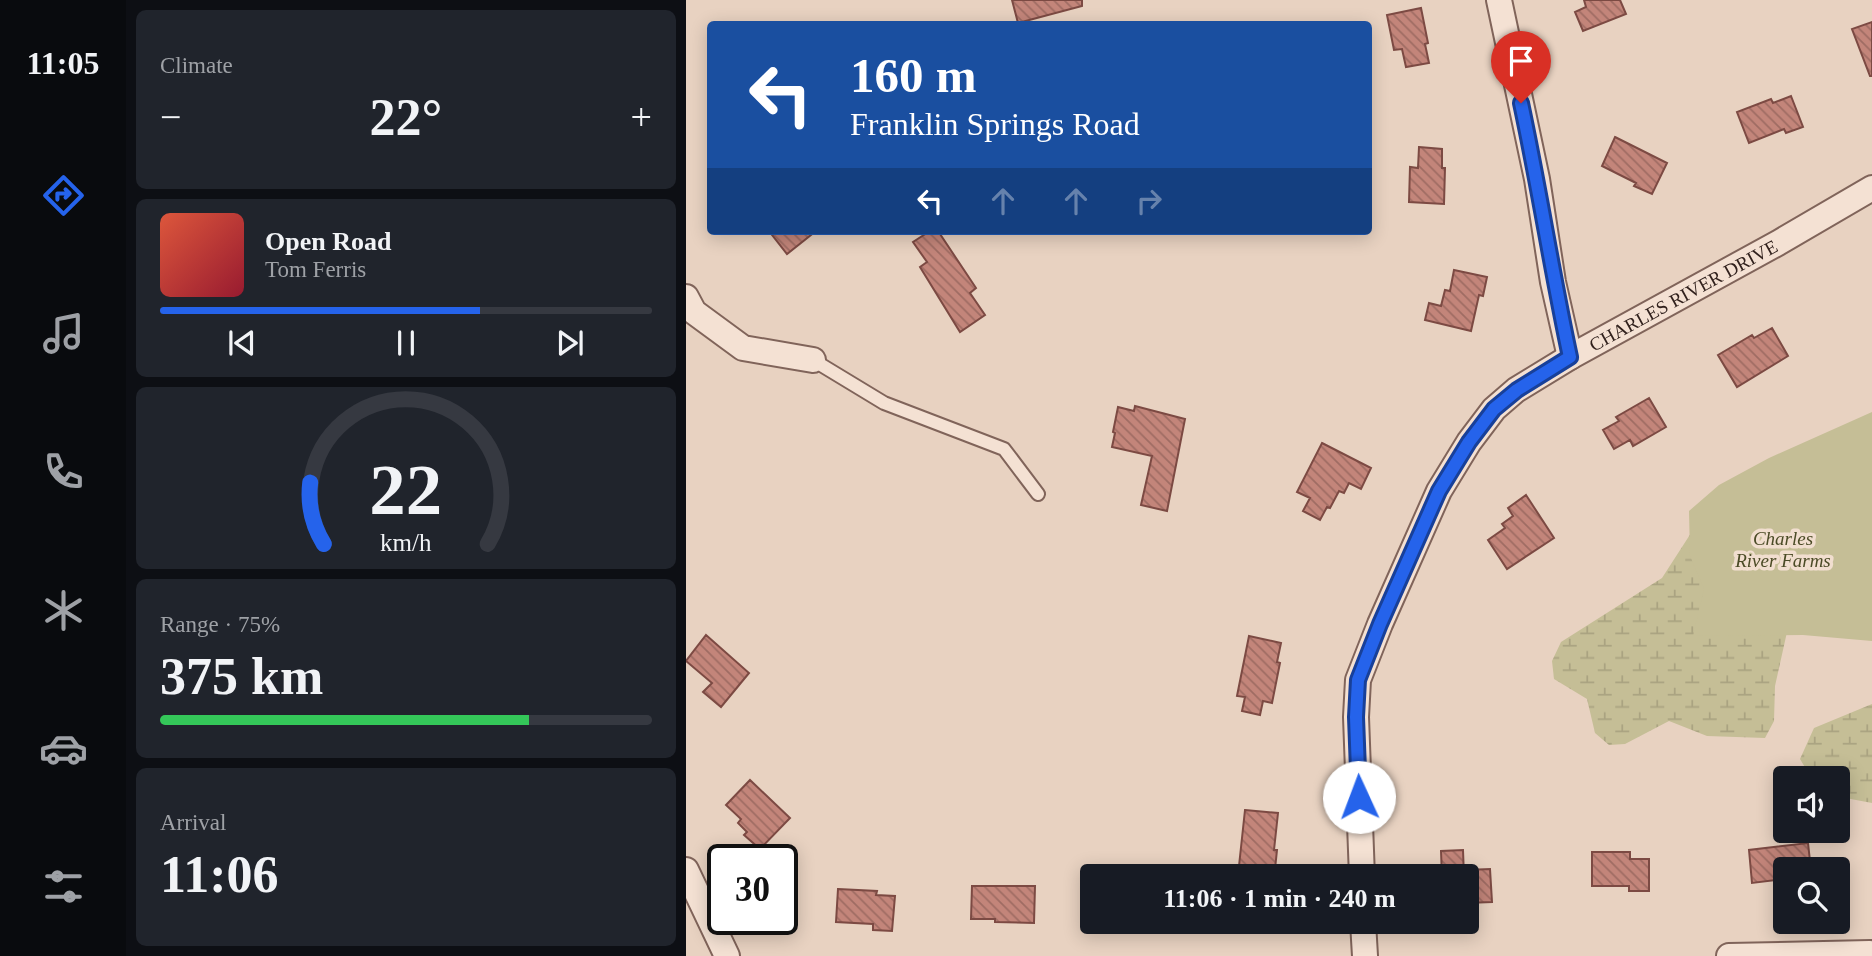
<!DOCTYPE html>
<meta charset="utf-8">
<style>
:root{--surface:#171b24;--page:#20242c;--text:#f1f3f6;--muted:#9ea1a6;--line:#363941;--accent:#2563eb}
body{margin:0;font-family:Georgia,serif;background:var(--page);color:var(--text);height:100vh;display:flex;flex-direction:column;font-size:26px;white-space:nowrap}
*{box-sizing:border-box;margin:0}
p{font-size:23px;color:var(--muted)}
.icon{flex:none;width:38px;height:38px;fill:none;stroke:currentColor;stroke-width:2;stroke-linecap:round;stroke-linejoin:round}
.map{position:relative;flex:1;overflow:hidden}
.panel{display:flex;flex-direction:column;gap:10px;padding:10px;background:#0d0f14;width:560px}
.panel>*{flex:none}
.guide{position:absolute;left:21px;top:21px;width:665px;height:214px;border-radius:7px;box-shadow:0 4px 18px #0003;background:#1a4fa0;color:#fff;overflow:hidden}
.tools{position:absolute;left:1087px;top:766px;display:grid;gap:14px}
.tools a{display:grid;place-items:center;width:77px;height:77px;border-radius:7px;background:var(--surface);box-shadow:0 4px 18px #0003;font-size:35px}
.speed{position:absolute;left:21px;top:844px;display:flex;gap:14px;font-size:35px;font-weight:700;text-align:center}
.speed>*{display:grid;place-content:center;width:91px;height:91px;border-radius:50%;background:var(--surface);box-shadow:0 4px 18px #0003;line-height:1}
.speed .limit{border:4px solid #111;border-radius:10px;background:#fff;color:#111}
.pin{position:absolute;display:grid;place-items:center;width:60px;height:60px;color:#fff;margin:-72px -30px;border-radius:50% 50% 50% 0;rotate:-45deg;box-shadow:0 0 7px #0007}
.pin .icon{rotate:45deg}
.me{position:absolute;width:77px;margin:-38px;rotate:358deg;stroke-linejoin:round;filter:drop-shadow(0 0 5px #0008)}
.turn{display:flex;align-items:center;gap:24px;height:147px;padding:0 28px;font-size:32px}
.turn .icon{width:91px;height:91px;stroke-width:2.5}
.turn b{display:block;font-size:49px;line-height:60px}
.lanes{display:flex;align-items:center;height:66px;padding:0 28px;background:#0003;justify-content:center;gap:35px;direction:ltr}
.lanes .off{opacity:.35}
.big{font-size:52px;font-weight:600;line-height:1.1}
.panel .card{flex:1;display:flex;flex-direction:column;justify-content:center;gap:10px;min-width:0;padding:0 24px;border-radius:10px;background:var(--page)}
.panel .dial{align-items:center;gap:0}
.dial svg{height:182px;overflow:visible;fill:none;stroke:var(--line);stroke-width:7;stroke-linecap:round;text-anchor:middle}
.dial text{fill:var(--text);stroke:none}
.song{display:flex;align-items:center;gap:21px}
.cover{width:84px;height:84px;border-radius:10px;background:linear-gradient(135deg,hsl(10 70% 55%),hsl(350 70% 35%))}
.played{height:7px;border-radius:4px;background:linear-gradient(90deg,var(--accent) 65%,var(--line) 65%)}
.keys{display:flex;justify-content:space-around;direction:ltr}
.heat{display:flex;justify-content:space-between;align-items:center;font-size:38px;direction:ltr}
.charge{height:10px;border-radius:5px;background:linear-gradient(90deg,#34c759 75%,var(--line) 0)}
.trip{position:absolute;left:394px;top:864px;width:399px;height:70px;border-radius:7px;background:var(--surface);box-shadow:0 4px 18px #0003;font-weight:600;line-height:70px;text-align:center}
main{display:flex;flex:1;min-height:0}
.tabs{display:flex;flex-direction:column;width:126px;justify-content:space-around;align-items:center;background:#090b0e;color:var(--muted)}
.tabs .icon{width:49px;height:49px}
.tabs .current{color:var(--accent)}
.tabs b{font-size:32px;color:var(--text)}
.map>svg:first-child{display:block}
.wetland{fill:url(#wetland-marsh)}
.green{fill:#c5be96}
.building{fill:url(#building-back-hatch);stroke:#7c4a43;stroke-width:2}
.lines{fill:none;stroke-linecap:round;stroke-linejoin:round}
.lane-casing{stroke:#80645a;stroke-width:16}
.street-casing{stroke:#80645a;stroke-width:28}
.lane{stroke:#f4e1d3;stroke-width:12}
.street{stroke:#f4e1d3;stroke-width:24}
.route-casing{stroke:#184099;stroke-width:18}
.route{stroke:#2563eb;stroke-width:12}
.labels{text-anchor:middle;dominant-baseline:central;stroke-width:7;stroke-linejoin:round;paint-order:stroke}
.street-label{font-size:19px;fill:#31211d;stroke:#f1decf}
.park-label{font-size:19px;font-style:italic;fill:#4b4b26;stroke:#f1decf}
</style>
<main>
<nav class="tabs">
<b>11:05</b>
<svg class="icon current" aria-label="directions" viewBox="0 0 24 24"><path d="M12 3l9 9-9 9-9-9zM9 14v-3h6M13 9l2 2-2 2"/></svg>
<svg class="icon" aria-label="music" viewBox="0 0 24 24"><path d="M9 18V5l10-2v13"/><circle cx="6" cy="18" r="3"/><circle cx="16" cy="16" r="3"/></svg>
<svg class="icon" aria-label="phone" viewBox="0 0 24 24"><path d="M5 4h4l2 5-3 2q2 4 5 5l2-3 5 2v4C11 20 4 13 5 4z"/></svg>
<svg class="icon" aria-label="climate" viewBox="0 0 24 24"><path d="M12 3v18M4 7l16 10M4 17L20 7"/></svg>
<svg class="icon" aria-label="car" viewBox="0 0 24 24"><path d="M5 17H2v-5l4-1 3-4h7l3 4 3 1v5h-3M9 17h6M6 11h13"/><circle cx="7" cy="17" r="2"/><circle cx="17" cy="17" r="2"/></svg>
<svg class="icon" aria-label="filters" viewBox="0 0 24 24"><path d="M4 7h16M4 17h16"/><circle cx="9" cy="7" r="2"/><circle cx="15" cy="17" r="2"/></svg>
</nav>
<section class="panel">
<div class="card"><p>Climate</p>
<div class="heat"><a>−</a><b class="big">22°</b><a>+</a></div>
</div>
<div class="card">
<div class="song"><i class="cover"></i><div><b>Open Road</b><p>Tom Ferris</p></div></div>
<div class="played"></div>
<div class="keys"><svg class="icon" aria-label="previous" viewBox="0 0 24 24"><path d="M18 5L8 12l10 7zM5 5v14"/></svg><svg class="icon" aria-label="pause" viewBox="0 0 24 24"><path d="M8 5v14M16 5v14"/></svg><svg class="icon" aria-label="next" viewBox="0 0 24 24"><path d="M6 5l10 7-10 7zM19 5v14"/></svg></div>
</div>
<div class="card dial"><svg viewBox="0 0 100 80">
<path d="M14 69A42 42 0 1 1 86 69"/>
<path d="M14 69A42 42 0 0 1 8 42" stroke="#2563eb"/>
<text x="50" y="56" font-size="32" font-weight="700">22</text>
<text x="50" y="72" font-size="11">km/h</text>
</svg></div>
<div class="card"><p>Range · 75%</p><b class="big">375 km</b><div class="charge"></div></div>
<div class="card"><p>Arrival</p><b class="big">11:06</b></div>
</section>
<div class="map">
<svg width="1186" height="956" viewBox="0 0 1186 956">
<defs>
<pattern id="wetland-marsh" width="20" height="14" patternUnits="userSpaceOnUse" patternTransform="scale(1.75)"><rect width="20" height="14" fill="#c5be96"/><path d="M1 5h8M5 5V1M11 12h8M15 12V8" fill="none" stroke="#aaa381"/></pattern>
<pattern id="building-back-hatch" width="6" height="6" patternUnits="userSpaceOnUse" patternTransform="scale(1.75)"><rect width="6" height="6" fill="#c3857a"/><path d="M-1 5l2 2M0 0l6 6M5-1l2 2" fill="none" stroke="#9f6c63"/></pattern>
</defs>
<rect width="100%" height="100%" fill="#e8d2c1"/>
<path class="wetland" d="M 1027,499 L 1105,614 L 1089,686 L 1088,721 L 1079,738 L 1021,736 L 983,721 L 939,744 L 923,745 L 909,733 L 901,699 L 868,679 L 866,661 L 875,642 L 976,578 Z
M 1186,704 L 1186,803 L 1154,797 L 1152,795 L 1152,779 C 1128,779 1126,780 1114,759 L 1128,728 Z"/>
<path class="green" d="M 1186,412 L 1186,641 L 1117,635 L 1007,636 L 1018,589 L 1004,556 L 1003,511 L 1033,485 L 1083,458 Z"/>
<path class="building" d="M 326,0 L 396,0 L 396,6 L 332,23 Z
M 898,0 L 934,0 L 940,14 L 897,31 L 889,12 L 900,7 Z
M 735,8 L 742,43 L 739,44 L 743,63 L 720,67 L 716,49 L 708,50 L 701,15 Z
M 1186,22 L 1186,76 L 1184,76 L 1166,29 Z
M 1105,96 L 1117,127 L 1100,133 L 1098,129 L 1063,143 L 1051,112 L 1085,99 L 1087,103 Z
M 929,137 L 981,163 L 966,194 L 948,186 L 950,183 L 916,166 Z
M 733,147 L 756,149 L 756,168 L 759,168 L 758,204 L 723,202 L 724,167 L 732,168 Z
M 83,231 L 130,231 L 101,254 Z
M 244,231 L 252,231 L 290,288 L 284,293 L 299,315 L 274,332 L 234,267 L 241,262 L 227,242 Z
M 768,270 L 801,277 L 797,296 L 793,295 L 785,331 L 739,320 L 743,303 L 755,306 L 759,290 L 764,291 Z
M 1086,328 L 1102,356 L 1051,387 L 1032,355 L 1066,335 L 1068,338 Z
M 963,398 L 980,427 L 947,446 L 944,440 L 928,449 L 917,430 L 933,421 L 930,417 Z
M 449,406 L 499,419 L 481,511 L 455,505 L 466,456 L 426,447 L 429,433 L 427,432 L 432,407 L 448,411 Z
M 636,443 L 685,468 L 675,489 L 663,483 L 658,493 L 653,491 L 644,508 L 641,507 L 634,520 L 617,511 L 624,498 L 611,492 Z
M 840,495 L 868,538 L 821,569 L 802,540 L 819,528 L 816,524 L 827,516 L 822,508 Z
M 20,635 L 63,673 L 35,707 L 17,692 L 26,683 L 0,661 Z
M 563,636 L 595,643 L 591,662 L 594,663 L 586,703 L 577,701 L 574,715 L 556,711 L 559,697 L 551,696 Z
M 64,780 L 104,818 L 74,849 L 58,835 L 61,832 L 52,823 L 55,819 L 40,805 Z
M 559,810 L 592,813 L 588,850 L 591,850 L 589,869 L 553,866 Z
M 1122,843 L 1125,870 L 1099,870 L 1099,879 L 1066,883 L 1063,850 Z
M 777,850 L 778,877 L 756,877 L 755,851 Z
M 906,852 L 944,852 L 944,859 L 963,859 L 963,891 L 943,891 L 943,886 L 906,886 Z
M 804,869 L 806,902 L 780,903 L 780,870 Z
M 286,886 L 349,886 L 348,923 L 309,922 L 309,919 L 285,919 Z
M 152,889 L 191,891 L 190,895 L 209,896 L 206,931 L 187,930 L 187,924 L 150,922 Z"/>
<g class="lines">
<defs>
<path id="lane" d="M 127,360 L 198,403 L 318,449 L 352,494"/>
<g id="street">
<path d="M 813,0 L 851,179 L 867,282 L 884,357"/>
<path d="M 0,297 L 8,312 L 57,348 L 127,360"/>
<path d="M 0,870 L 41,956"/>
<path id="s1" d="M 676,877 L 670,717 L 672,680 L 694,624 L 753,491 L 783,442 L 808,409 L 830,390 L 884,357 L 1092,243 L 1186,188"/>
<path d="M 677,922 L 679,956"/>
<path d="M 1043,956 L 1184,953"/>
</g>
</defs>
<use href="#lane" class="lane-casing"/>
<use href="#street" class="street-casing"/>
<use href="#lane" class="lane"/>
<use href="#street" class="street"/>
</g>
<g class="lines">
<defs>
<path id="route" d="M 673,797 L 670,717 L 672,680 L 694,624 L 753,491 L 783,442 L 808,409 L 831,390 L 884,357 C 866,273 853,187 835,103"/>
</defs>
<use href="#route" class="route-casing"/>
<use href="#route" class="route"/>
</g>
<g class="labels">
<g class="street-label">
<text stroke="none"><textPath href="#s1" startOffset="723">CHARLES RIVER DRIVE</textPath></text>
</g>
<g class="park-label">
<text x="1097" y="538">Charles<tspan x="1097" dy="22">River Farms</tspan></text>
</g>
</g>
</svg>
<div class="tools">
<a><svg class="icon" aria-label="sound" viewBox="0 0 24 24"><path d="M4 9h4l5-4v14l-5-4H4zM17 9q2 3 0 6"/></svg></a>
<a><svg class="icon" aria-label="search" viewBox="0 0 24 24"><circle cx="10" cy="10" r="6"/><path d="M15 15l6 6"/></svg></a>
</div>
<div class="speed"><div class="limit">30</div></div>
<div class="pin" style="left:835px;top:103px;background:#d93025"><svg class="icon" aria-label="arrive" viewBox="0 0 24 24"><path d="M6 21V4h12l-3 4 3 4H6"/></svg></div>
<svg class="me" style="left:673px;top:797px" viewBox="-20 -20 40 40"><circle r="19" fill="#fff"/><path d="M0-13L10 11 0 6-10 11z" fill="#2563eb"/></svg>
<div class="trip">11:06 · 1 min · 240 m</div>
<div class="guide">
<div class="turn"><svg class="icon" aria-label="left" viewBox="0 0 24 24"><path d="M17 20v-9H6M10 6l-5 5 5 5"/></svg><div><b>160 m</b>Franklin Springs Road</div></div>
<div class="lanes"><svg class="icon" aria-label="left" viewBox="0 0 24 24"><path d="M17 20v-9H6M10 6l-5 5 5 5"/></svg><svg class="icon off" aria-label="ahead" viewBox="0 0 24 24"><path d="M12 20V5M6 11l6-6 6 6"/></svg><svg class="icon off" aria-label="ahead" viewBox="0 0 24 24"><path d="M12 20V5M6 11l6-6 6 6"/></svg><svg class="icon off" aria-label="right" viewBox="0 0 24 24"><path d="M7 20v-9h11M14 6l5 5-5 5"/></svg></div>
</div>
</div>
</main>
